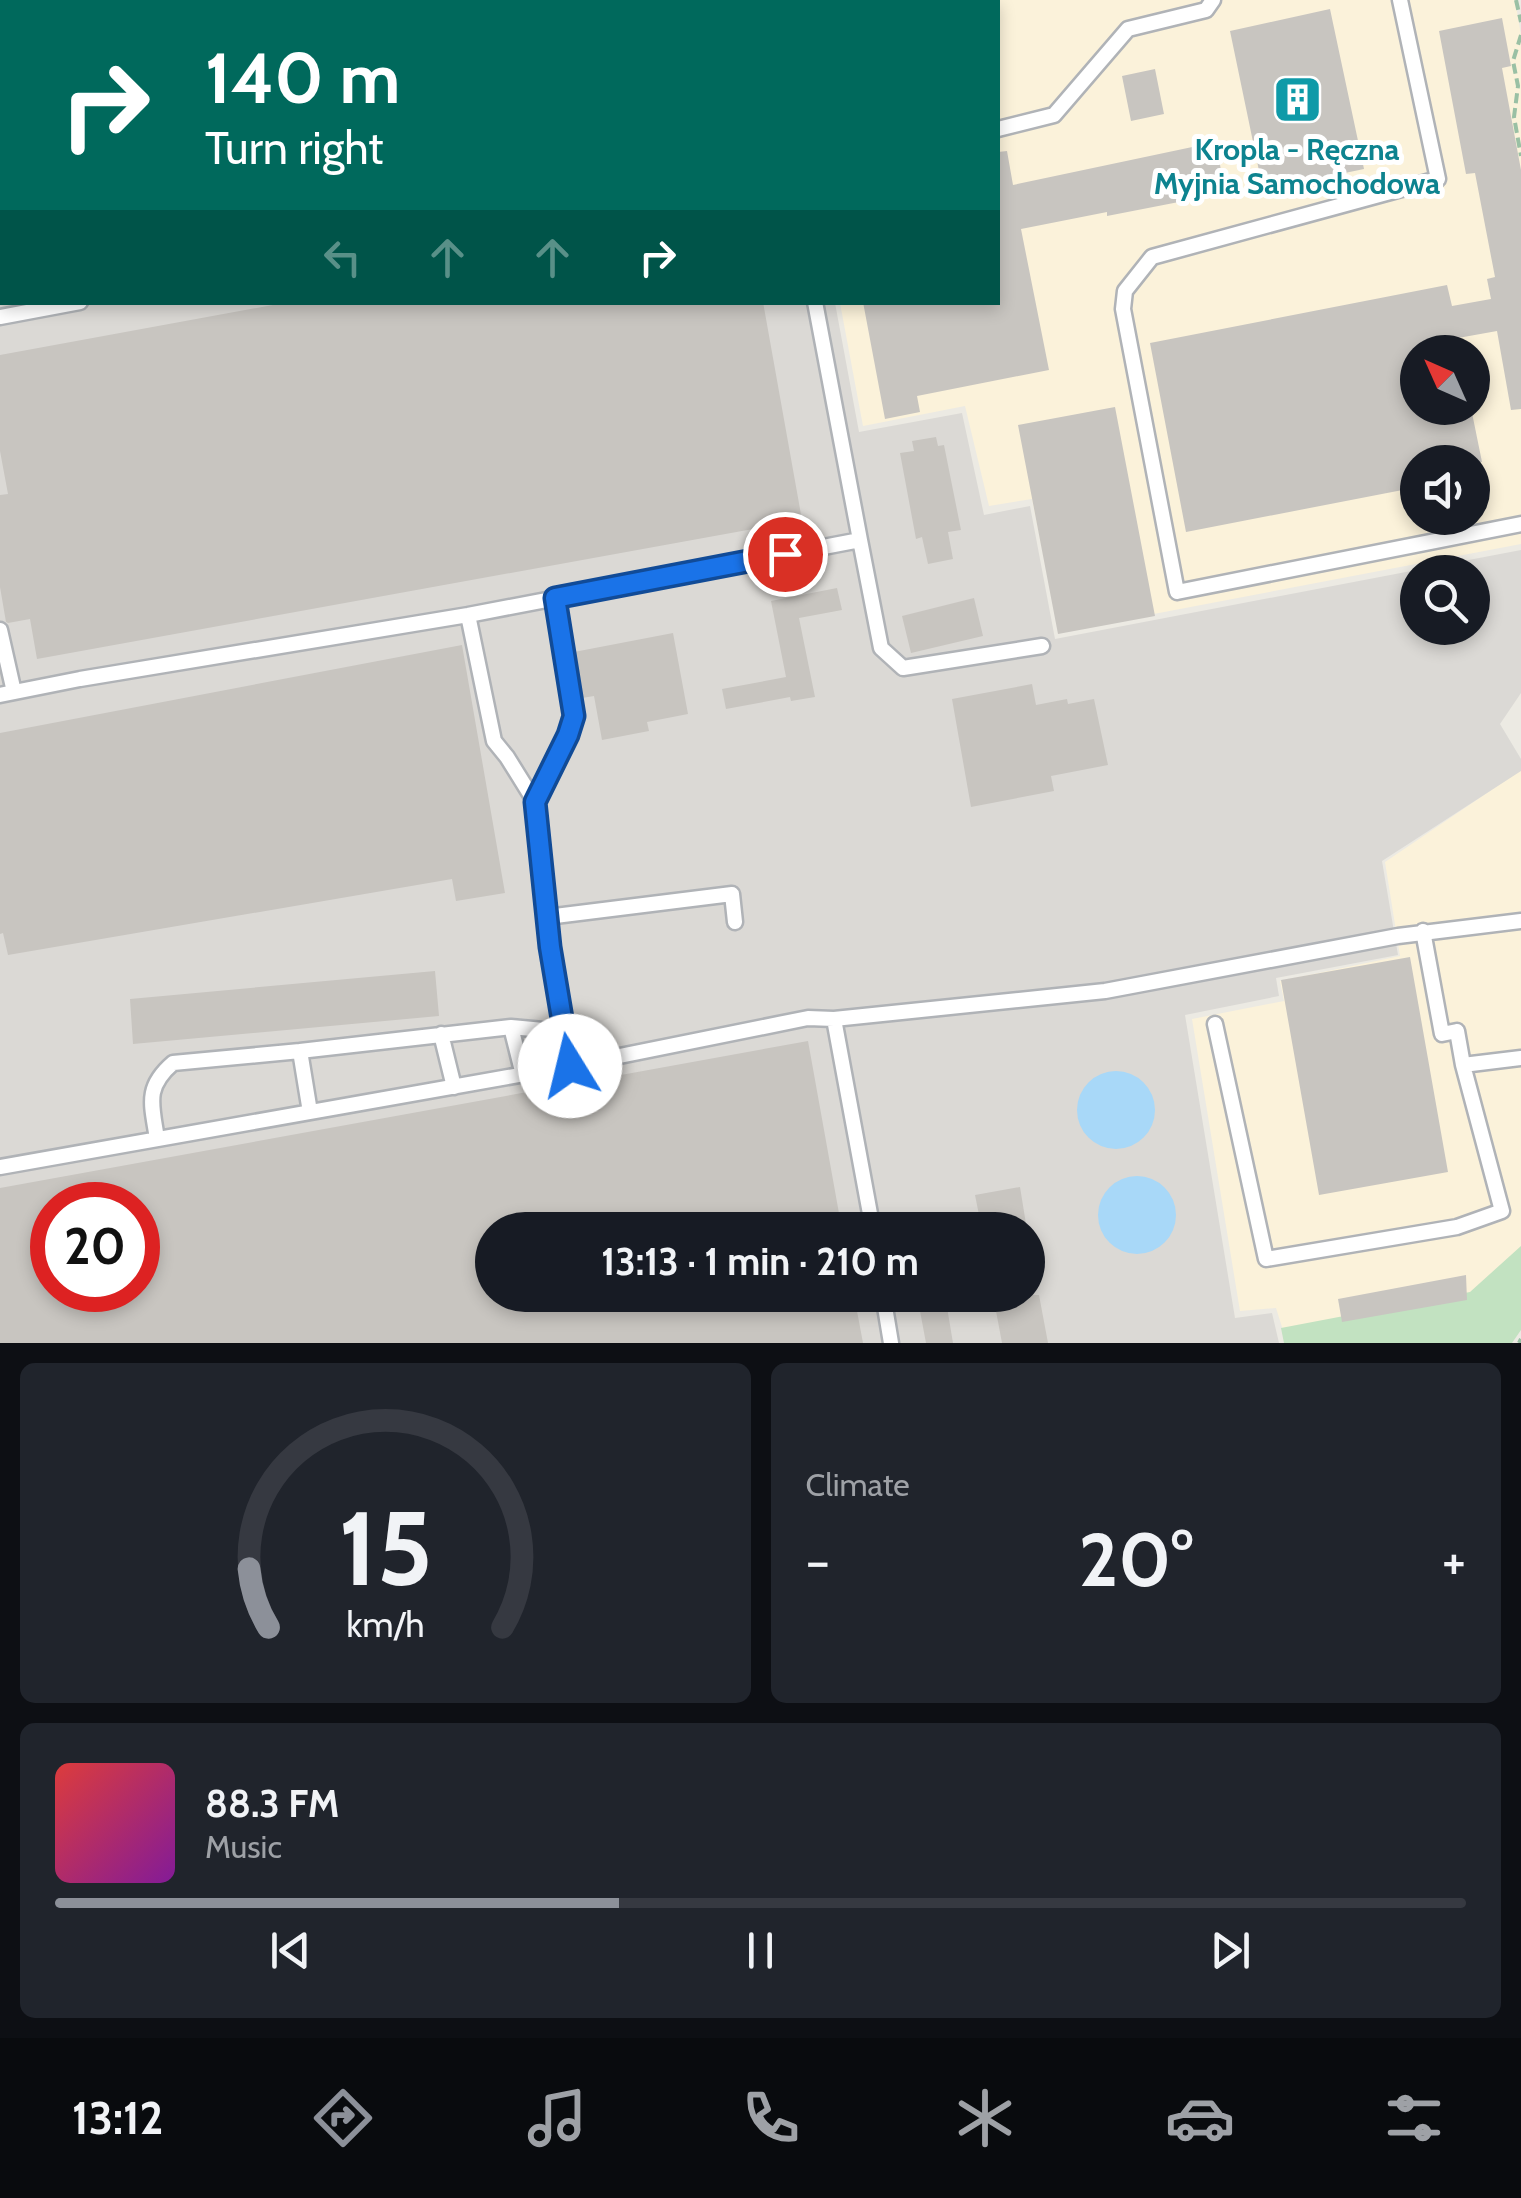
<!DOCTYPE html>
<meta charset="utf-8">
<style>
:root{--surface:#171b24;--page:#20242c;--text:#f1f3f6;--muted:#9ea1a6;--line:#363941;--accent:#8c9099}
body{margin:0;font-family:Cabin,sans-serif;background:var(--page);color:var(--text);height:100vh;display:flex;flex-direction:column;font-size:38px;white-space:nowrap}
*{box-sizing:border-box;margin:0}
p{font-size:32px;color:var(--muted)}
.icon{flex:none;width:55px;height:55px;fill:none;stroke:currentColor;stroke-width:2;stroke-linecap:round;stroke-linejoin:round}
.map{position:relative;height:1343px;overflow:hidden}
.side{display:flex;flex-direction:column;gap:20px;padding:20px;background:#0d0f14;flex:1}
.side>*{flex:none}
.guide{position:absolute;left:0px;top:0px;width:1000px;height:305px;box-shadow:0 5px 15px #0003;background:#00695c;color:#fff;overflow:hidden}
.needle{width:65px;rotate:315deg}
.tools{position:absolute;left:1400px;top:335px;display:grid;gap:20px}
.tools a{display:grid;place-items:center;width:90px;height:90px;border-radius:50%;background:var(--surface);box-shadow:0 5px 15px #0003;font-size:50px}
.speed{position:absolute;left:30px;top:1182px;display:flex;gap:20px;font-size:50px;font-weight:700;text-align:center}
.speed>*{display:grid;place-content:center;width:130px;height:130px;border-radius:50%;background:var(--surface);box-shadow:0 5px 15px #0003;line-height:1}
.speed .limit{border:15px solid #d22;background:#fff;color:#111}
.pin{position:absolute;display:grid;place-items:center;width:85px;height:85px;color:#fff;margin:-42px;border:5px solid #fff;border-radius:50%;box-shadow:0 2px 10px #0007}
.me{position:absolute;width:110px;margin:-55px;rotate:351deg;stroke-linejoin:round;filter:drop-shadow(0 0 8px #0008)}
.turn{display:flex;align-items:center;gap:35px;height:210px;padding:0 40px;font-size:45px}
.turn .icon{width:130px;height:130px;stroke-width:2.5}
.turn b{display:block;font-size:70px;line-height:85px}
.lanes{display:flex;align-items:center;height:95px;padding:0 40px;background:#0003;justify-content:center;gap:50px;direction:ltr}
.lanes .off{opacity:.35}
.big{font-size:75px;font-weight:700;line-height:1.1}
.side .card{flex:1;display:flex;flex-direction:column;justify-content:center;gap:15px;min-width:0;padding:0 35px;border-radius:15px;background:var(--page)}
.side .dial{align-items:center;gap:0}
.dial svg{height:260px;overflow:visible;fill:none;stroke:var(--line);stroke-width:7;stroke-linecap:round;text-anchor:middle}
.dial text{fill:var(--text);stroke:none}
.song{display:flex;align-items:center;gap:30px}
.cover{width:120px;height:120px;border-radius:15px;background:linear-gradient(135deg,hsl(0 70% 55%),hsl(290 70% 35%))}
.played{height:10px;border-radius:5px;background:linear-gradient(90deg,var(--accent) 40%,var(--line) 40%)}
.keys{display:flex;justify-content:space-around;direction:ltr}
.heat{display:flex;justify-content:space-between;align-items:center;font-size:55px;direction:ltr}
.side .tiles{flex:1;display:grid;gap:20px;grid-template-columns:1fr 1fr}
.card:last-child{grid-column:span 2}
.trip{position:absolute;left:475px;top:1212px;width:570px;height:100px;border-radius:50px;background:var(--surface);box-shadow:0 5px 15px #0003;font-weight:700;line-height:100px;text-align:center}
.tab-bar{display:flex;height:160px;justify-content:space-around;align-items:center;background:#090b0e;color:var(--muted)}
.tab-bar .icon{width:70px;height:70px}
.tab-bar .selected{color:var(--accent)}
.tab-bar b{font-size:45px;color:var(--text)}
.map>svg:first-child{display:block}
.commercial{fill:#fbf2da;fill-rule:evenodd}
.industrial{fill:#dbd9d5;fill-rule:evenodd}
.green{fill:#c2e2c1}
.water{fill:#a8d8f8}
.building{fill:#c8c5c0;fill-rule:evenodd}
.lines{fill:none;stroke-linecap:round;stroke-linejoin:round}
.lane-casing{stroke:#b0b3b7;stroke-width:19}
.path{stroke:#9ac0a4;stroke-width:4;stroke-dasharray:10 5;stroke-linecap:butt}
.lane{stroke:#fff;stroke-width:14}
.route-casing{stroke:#114b97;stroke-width:25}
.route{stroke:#1a73e8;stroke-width:18}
.labels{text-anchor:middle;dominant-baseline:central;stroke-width:10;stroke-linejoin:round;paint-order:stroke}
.culture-label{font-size:30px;font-weight:bold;fill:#0d838f;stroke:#fff}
</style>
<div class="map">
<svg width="1521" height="1343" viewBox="0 0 1521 1343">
<rect width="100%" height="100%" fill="#eceae3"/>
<path class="commercial" d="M 784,0 L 1515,0 L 1521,35 L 1521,544 L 1059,632 L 1032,499 L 989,506 L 965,406 L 863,426 L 840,303 L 998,302 L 998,2 L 784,2 ZM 1418,352 L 1472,352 L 1472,408 L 1418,408 ZM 1418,462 L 1472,462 L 1472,518 L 1418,518 Z
M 1521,770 L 1521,1303 L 1287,1343 L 1276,1308 L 1240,1311 L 1192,1019 L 1284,1001 L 1280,981 L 1400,956 L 1385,862 Z"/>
<path class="industrial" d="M 0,0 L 779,0 L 780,2 L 2,2 L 2,302 L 835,303 L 859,432 L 962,413 L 984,515 L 1030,506 L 1055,639 L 1521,550 L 1521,693 L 1500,724 L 1521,759 L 1521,771 L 1382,861 L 1398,955 L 1276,978 L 1279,996 L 1185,1015 L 1235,1318 L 1272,1313 L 1279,1343 L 0,1343 ZM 1418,572 L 1472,572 L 1472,628 L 1418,628 ZM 52,1205 L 138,1205 L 138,1290 L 52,1290 ZM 492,1230 L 1028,1230 L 1028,1295 L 492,1295 Z"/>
<path class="green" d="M 1521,1246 L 1521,1330 L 1512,1343 L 1284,1343 L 1281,1328 L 1470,1292 Z"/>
<path class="water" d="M1077 1110a39 39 0 1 1 78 0a39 39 0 1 1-78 0Z
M1098 1215a39 39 0 1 1 78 0a39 39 0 1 1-78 0Z"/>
<path class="building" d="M 1330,9 L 1364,169 L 1263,190 L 1230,31 Z
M 1502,18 L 1511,66 L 1502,68 L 1521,170 L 1521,409 L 1511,410 L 1497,331 L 1458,338 L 1460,352 L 1418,352 L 1418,408 L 1471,408 L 1482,462 L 1418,462 L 1418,487 L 1186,532 L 1150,343 L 1447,285 L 1452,306 L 1491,299 L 1487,279 L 1495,277 L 1475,173 L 1466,174 L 1439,31 Z
M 1155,69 L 1164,114 L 1131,121 L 1122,76 Z
M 1216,142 L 1225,193 L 1107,216 L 1107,212 L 1021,229 L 1049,370 L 917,396 L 920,412 L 885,419 L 863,302 L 998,302 L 998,152 L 1007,151 L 1013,185 Z
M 289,302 L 763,302 L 802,520 L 37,659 L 30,619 L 8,623 L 6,622 L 0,587 L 0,495 L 8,494 L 0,451 L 0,355 Z
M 1115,407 L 1155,616 L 1058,634 L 1018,425 Z
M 936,437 L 938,446 L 944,445 L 961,530 L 948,532 L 953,559 L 928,564 L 922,537 L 916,539 L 900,453 L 914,451 L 912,441 Z
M 837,588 L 842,610 L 799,618 L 815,697 L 791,701 L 790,697 L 726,709 L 722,689 L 786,677 L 771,601 Z
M 974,598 L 983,636 L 911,653 L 902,616 Z
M 673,633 L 688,714 L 647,722 L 649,731 L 602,740 L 594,696 L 582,698 L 574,652 Z
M 462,645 L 505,893 L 456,901 L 452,879 L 8,955 L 3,933 L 0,934 L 0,733 Z
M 1032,684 L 1036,705 L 1067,699 L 1068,704 L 1094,699 L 1108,765 L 1051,776 L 1054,791 L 971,807 L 952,699 Z
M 1410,957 L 1448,1172 L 1319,1195 L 1281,980 Z
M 435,971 L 439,1016 L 133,1044 L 130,999 Z
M 808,1041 L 842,1230 L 492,1230 L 492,1295 L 854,1295 L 863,1343 L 0,1343 L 0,1188 ZM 52,1205 L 138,1205 L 138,1290 L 52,1290 Z
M 1020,1187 L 1027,1230 L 982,1230 L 975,1195 Z
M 1466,1275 L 1467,1300 L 1342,1322 L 1338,1299 Z
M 917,1295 L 945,1295 L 953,1343 L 926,1343 Z
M 993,1295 L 1039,1295 L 1048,1343 L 1002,1343 Z"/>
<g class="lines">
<defs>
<path id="lane" d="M 757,0 L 758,2
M 1400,0 L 1438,179 L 1152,257 L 1125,291 L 1123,309 L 1177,592 L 1521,524
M 998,129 L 1054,115 L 1128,29 L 1206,10 L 1213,0
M 0,317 L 80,302
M 860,540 L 881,648 L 903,668 L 1042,646
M 468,615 L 494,741 L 507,757 L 535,802 L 551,947 L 570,1066
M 0,630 L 14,692
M 0,695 L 80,679 L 468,615 L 860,540 L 815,302
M 535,802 L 568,735 L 574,716 L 555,598
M 547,917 L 732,894 L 735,922
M 1215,1024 L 1266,1259 L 1457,1227 L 1502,1211 L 1463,1065 L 1457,1031 L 1442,1034 L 1423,931
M 511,1027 L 523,1075
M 441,1034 L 454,1087
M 300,1051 L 511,1027 L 565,1032
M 1463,1065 L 1521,1058
M 157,1139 C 152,1105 144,1088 173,1063 L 300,1051 L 310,1112
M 0,1167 L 570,1066 L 808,1018 L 834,1019
M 873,1230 L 834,1019 L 1105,991 L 1398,936 L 1521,921
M 883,1295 L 891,1343"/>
</defs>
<use href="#lane" class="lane-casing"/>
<path class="path" d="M 1516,0 L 1521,22
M 1521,35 L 1513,61 L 1518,86 L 1514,117 L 1521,156
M 1519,1343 L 1521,1339"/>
<use href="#lane" class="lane"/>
</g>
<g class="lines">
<defs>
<path id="route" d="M 570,1066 L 550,947 L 535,802 L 568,735 L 574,716 L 555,598 L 785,554"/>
</defs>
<use href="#route" class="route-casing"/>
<use href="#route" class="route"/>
</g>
<defs>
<symbol id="building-square" viewBox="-11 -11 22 22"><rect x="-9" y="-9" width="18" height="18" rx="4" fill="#0f9aa8" stroke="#fff"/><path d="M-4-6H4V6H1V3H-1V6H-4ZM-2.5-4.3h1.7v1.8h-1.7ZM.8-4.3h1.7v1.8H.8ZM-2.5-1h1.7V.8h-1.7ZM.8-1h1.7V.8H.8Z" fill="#fff"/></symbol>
</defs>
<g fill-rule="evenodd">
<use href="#building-square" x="1270" y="72" width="55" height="55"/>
</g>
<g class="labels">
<g class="culture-label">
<text x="1297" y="149">Kropla - Ręczna<tspan x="1297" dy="34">Myjnia Samochodowa</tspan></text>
</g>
</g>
</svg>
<div class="tools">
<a><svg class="needle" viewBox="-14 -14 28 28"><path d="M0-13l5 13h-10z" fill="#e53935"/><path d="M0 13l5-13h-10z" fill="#9ea1a6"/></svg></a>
<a><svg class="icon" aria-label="sound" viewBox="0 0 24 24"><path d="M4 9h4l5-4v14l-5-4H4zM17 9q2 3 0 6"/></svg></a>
<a><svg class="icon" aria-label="search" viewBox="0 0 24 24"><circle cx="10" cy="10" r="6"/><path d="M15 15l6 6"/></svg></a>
</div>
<div class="speed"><div class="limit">20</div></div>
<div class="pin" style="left:785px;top:554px;background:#d93025"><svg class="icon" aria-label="arrive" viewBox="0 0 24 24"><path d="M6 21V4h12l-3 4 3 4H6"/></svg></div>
<svg class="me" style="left:570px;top:1066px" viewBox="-20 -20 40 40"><circle r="19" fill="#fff"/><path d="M0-13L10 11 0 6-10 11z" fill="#1a73e8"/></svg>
<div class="trip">13:13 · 1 min · 210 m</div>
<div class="guide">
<div class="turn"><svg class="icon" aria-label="right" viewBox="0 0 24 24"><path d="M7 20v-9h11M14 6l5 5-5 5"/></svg><div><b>140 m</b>Turn right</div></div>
<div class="lanes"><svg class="icon off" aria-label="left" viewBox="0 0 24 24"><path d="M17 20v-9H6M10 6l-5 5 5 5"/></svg><svg class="icon off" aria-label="ahead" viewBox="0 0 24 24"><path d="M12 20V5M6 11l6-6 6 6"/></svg><svg class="icon off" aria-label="ahead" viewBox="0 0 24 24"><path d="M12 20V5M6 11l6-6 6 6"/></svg><svg class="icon" aria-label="right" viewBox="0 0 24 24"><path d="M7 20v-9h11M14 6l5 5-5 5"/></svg></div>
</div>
</div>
<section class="side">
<div class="tiles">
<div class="card dial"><svg viewBox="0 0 100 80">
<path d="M14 69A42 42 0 1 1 86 69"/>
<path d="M14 69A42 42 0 0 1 8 51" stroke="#8c9099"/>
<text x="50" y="56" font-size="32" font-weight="700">15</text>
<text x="50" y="72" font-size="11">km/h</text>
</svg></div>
<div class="card"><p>Climate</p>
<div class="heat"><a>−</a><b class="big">20°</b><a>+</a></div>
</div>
<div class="card">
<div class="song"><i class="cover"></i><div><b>88.3 FM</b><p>Music</p></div></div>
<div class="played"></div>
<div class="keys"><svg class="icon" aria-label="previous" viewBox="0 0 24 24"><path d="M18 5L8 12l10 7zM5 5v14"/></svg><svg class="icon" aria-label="pause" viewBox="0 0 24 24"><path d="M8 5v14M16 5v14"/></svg><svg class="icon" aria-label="next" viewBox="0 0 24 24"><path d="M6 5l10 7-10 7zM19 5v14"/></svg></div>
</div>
</div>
</section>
<nav class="tab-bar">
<b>13:12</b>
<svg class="icon selected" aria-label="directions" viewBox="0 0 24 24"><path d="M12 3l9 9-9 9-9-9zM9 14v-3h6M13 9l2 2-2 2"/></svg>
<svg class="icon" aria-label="music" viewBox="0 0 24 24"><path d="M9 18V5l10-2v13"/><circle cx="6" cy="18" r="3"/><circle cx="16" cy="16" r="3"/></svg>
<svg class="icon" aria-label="phone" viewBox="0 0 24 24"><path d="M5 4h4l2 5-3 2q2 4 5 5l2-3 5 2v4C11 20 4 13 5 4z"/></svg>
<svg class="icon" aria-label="climate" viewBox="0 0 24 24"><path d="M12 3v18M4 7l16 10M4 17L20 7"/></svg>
<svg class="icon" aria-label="car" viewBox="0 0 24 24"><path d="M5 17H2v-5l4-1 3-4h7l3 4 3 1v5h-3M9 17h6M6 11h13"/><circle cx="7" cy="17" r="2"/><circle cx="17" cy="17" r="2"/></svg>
<svg class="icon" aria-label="filters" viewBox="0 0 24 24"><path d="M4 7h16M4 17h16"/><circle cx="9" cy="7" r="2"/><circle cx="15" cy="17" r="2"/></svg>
</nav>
